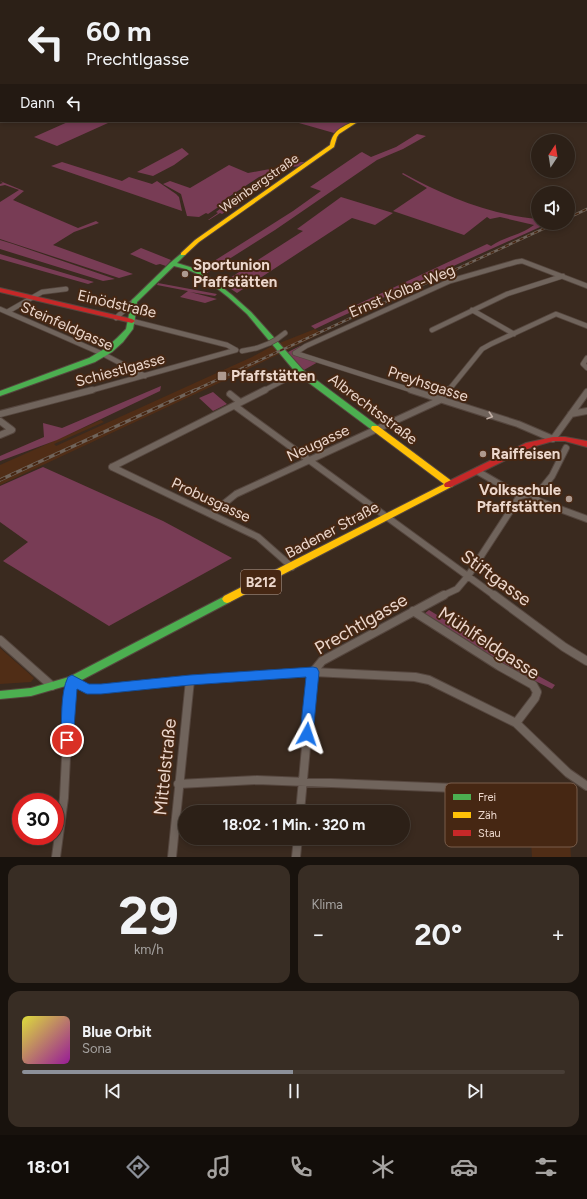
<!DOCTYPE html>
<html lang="de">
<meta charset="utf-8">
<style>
:root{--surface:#2c2017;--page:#382d24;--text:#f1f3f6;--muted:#a6a3a1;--line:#483e36;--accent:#8c9099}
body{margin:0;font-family:Figtree,sans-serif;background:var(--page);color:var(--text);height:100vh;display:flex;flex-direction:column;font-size:15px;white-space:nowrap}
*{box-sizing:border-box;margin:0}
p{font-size:13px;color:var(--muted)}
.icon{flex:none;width:22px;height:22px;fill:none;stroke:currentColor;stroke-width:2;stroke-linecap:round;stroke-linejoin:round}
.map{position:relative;height:857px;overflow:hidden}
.side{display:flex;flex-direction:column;gap:8px;padding:8px;background:#18120d;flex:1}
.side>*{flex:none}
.guide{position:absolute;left:0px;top:0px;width:587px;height:122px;box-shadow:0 2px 6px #0003,0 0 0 1px var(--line);background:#2c2017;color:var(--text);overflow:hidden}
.needle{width:26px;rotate:12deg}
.tools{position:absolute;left:531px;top:134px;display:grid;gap:8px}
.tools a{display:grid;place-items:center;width:44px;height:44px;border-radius:50%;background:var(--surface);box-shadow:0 2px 6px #0003,0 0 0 1px var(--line);font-size:20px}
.speed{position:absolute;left:12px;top:793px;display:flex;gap:8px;font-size:20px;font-weight:700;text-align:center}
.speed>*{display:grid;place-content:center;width:52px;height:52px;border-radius:50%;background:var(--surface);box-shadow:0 2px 6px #0003,0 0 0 1px var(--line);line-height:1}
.speed .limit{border:6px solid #d22;background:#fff;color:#111}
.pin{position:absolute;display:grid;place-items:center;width:34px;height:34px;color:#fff;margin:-17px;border:2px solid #fff;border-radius:50%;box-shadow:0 1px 4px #0007}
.me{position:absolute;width:44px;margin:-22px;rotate:5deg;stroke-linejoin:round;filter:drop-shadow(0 0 3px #0008)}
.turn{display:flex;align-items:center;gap:14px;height:84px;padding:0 20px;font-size:18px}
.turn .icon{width:52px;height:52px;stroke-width:2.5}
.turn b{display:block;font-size:28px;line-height:34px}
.then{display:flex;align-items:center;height:38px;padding:0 20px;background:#0003;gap:8px;font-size:15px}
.big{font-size:30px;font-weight:700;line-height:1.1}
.side .tile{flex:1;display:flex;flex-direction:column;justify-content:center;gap:6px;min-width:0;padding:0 14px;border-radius:12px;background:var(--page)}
.side .dial{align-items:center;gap:0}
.dial b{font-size:52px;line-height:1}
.song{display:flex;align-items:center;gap:12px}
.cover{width:48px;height:48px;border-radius:6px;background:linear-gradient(135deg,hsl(60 70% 55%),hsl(300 70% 35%))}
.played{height:4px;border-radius:2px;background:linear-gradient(90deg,var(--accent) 50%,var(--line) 50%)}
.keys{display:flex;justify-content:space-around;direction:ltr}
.heat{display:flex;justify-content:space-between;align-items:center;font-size:22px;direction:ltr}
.side .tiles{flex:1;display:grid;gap:8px;grid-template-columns:1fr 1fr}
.tile:last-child{grid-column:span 2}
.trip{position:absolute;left:178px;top:805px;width:232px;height:40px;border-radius:20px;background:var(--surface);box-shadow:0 2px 6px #0003,0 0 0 1px var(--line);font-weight:700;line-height:40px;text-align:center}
.tab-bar{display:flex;height:64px;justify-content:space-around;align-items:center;background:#120d09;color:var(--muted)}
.tab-bar .icon{width:28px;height:28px}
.tab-bar .selected{color:var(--accent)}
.tab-bar b{font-size:18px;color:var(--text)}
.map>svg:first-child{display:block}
.built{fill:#502d16}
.green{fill:#783c55}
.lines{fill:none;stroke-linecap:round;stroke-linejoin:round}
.street-far2-casing{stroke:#55463e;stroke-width:6}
.street-far1-casing{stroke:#55463e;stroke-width:8}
.street-casing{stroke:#55463e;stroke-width:10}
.fast-casing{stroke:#55463e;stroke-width:2}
.slow-casing{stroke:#55463e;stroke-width:2}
.jam-casing{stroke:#55463e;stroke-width:2}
.street-far2{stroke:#70645c;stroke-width:4.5}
.street-far1{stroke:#70645c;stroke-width:6}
.street{stroke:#70645c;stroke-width:8}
.fast{fill:#4caf50;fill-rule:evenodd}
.slow{fill:#ffc107;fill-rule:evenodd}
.jam{fill:#c62828;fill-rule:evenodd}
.rail-far1-casing{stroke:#70645b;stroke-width:2.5}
.rail-casing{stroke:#70645b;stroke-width:3.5}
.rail-far1{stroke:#462713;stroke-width:1.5;stroke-dasharray:4;stroke-linecap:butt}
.rail{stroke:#462713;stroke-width:2;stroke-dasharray:6;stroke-linecap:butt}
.street-bridge-casing{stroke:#55463e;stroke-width:6;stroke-linecap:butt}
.street-bridge{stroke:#70645c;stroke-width:4.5}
.oneway{stroke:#c1afa5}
.route{fill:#1a73e8;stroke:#114b97}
.poi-dot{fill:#ae9a8f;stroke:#462713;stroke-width:1.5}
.labels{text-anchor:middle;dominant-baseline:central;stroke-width:4;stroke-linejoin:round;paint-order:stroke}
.far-street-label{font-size:13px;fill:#ecd7cc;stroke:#462713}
.shield{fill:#462713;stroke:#baa294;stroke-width:1}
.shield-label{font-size:14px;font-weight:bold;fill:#ecd7cc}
.poi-label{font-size:15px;font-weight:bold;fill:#ecd7cc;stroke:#462713;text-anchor:start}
.street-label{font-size:15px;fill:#ecd7cc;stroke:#462713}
.near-street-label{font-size:18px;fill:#ecd7cc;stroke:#462713}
.key{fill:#462713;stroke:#785c4a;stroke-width:1}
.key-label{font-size:11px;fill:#ecd7cc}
</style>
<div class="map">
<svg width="587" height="857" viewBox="0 0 587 857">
<rect width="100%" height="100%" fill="#3a2a1f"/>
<path class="built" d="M 315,329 L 322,333 L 234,376 L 0,485 L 0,465 L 101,420 L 104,422 L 54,444 L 56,446 L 252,357 L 272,346 Z
M 0,648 L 34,678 L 31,682 L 0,684 Z
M 548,794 L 567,797 L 571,857 L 532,857 L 528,795 L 548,798 Z"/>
<path class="green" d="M 0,0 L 363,0 L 367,1 L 1,1 L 0,73 Z
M 70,121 L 100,121 L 108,123 L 57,146 L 34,137 Z
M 292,121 L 355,121 L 334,133 Z
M 417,134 L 426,136 L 403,149 L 377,160 L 275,230 L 207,273 L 203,268 L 293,211 L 321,191 L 310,187 L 360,153 L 362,152 L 371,157 L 396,147 Z
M 182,148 L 189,154 L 174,165 L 153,176 L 137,172 Z
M 62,162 L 122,181 L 129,177 L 152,184 L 157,181 L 176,194 L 179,197 L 182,211 L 51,166 Z
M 301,162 L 308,162 L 301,166 L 284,168 L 259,177 L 224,200 L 239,206 L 233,207 L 222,214 L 220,213 L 209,220 L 208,220 L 218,213 L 216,212 L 225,205 L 223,204 L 208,214 L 206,213 L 199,217 L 187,216 L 181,194 L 163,184 L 170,181 L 190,188 L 229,165 L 248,173 L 275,168 Z
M 403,173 C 444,196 491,215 538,219 L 538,223 L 549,223 L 338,318 L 315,329 L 311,326 L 487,244 L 491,246 C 504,237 521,235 534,225 L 500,217 L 490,219 L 487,217 L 464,235 L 393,211 L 427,188 L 402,174 Z
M 0,181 L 24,191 L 13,200 L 78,228 L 96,221 L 99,223 L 74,232 L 53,245 L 133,274 L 119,278 L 0,239 L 0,202 L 19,190 L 5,185 L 0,186 L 0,184 L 3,183 Z
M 341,197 L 393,213 L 375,225 L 352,218 L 237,293 L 222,283 L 303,231 L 297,229 Z
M 0,240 L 13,244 L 115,279 L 103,281 L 0,249 Z
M 141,248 L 171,260 L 166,266 L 160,264 L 156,265 L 130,254 Z
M 0,254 L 94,282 L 88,284 L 0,259 Z
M 158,283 L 217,294 L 215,296 L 190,292 L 217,299 L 205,303 L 180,297 L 188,291 L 157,285 Z
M 300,346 L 302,346 L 292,354 L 318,362 L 304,370 L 286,353 Z
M 161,386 L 160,391 L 57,440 L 0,461 L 0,456 L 44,437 L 43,423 L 62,428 Z
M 213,392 L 227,404 L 213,411 L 199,398 Z
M 43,467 L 163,521 L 232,558 L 109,626 L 3,561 L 28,542 L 0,522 L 0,486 Z
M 429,610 L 522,667 L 555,685 L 552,689 L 512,670 L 424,614 Z"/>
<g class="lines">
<defs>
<path id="street-far2" d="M 0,309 L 103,354 L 145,376
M 472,310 L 514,334
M 7,312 L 42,292 L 66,289
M 116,318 L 134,301
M 132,321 L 227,345 L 236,350
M 432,330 L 507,294 L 563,276
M 277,339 L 285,333
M 242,351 L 257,348 L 270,343
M 295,353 L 414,391
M 295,353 L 306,346 L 450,281 L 516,262 L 522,261 L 587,286
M 587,358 L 583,364 L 587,368
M 89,391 L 236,350
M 263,391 L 300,372
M 448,391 L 482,349 L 491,344 L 556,314 L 587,326"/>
<path id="street-far1" d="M 411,390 L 518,424 L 553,439 L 587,392
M 230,394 L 240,402
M 235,406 L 495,596
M 0,414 L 92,390
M 571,414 L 587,411
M 0,421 L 12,430 L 0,435
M 112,467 L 265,390
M 112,467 L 258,537 L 292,567
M 477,471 L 520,496
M 533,494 L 537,500 L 541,502 L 587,519
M 211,514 L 236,494 L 440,400 L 448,390
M 442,596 L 457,589 L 468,576 L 520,496 L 539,492 L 552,476 L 566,448"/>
<path id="street" d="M 494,595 L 564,647 L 587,661
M 413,611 L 499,666 L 533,685 L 537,692 L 535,698 L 516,723
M 0,640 L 52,686
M 313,672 L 322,661 L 444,595
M 178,784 L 257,780 L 531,791
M 300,812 L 313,672
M 56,857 L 64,798 L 69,696 L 72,680 L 87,689 L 101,689 L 190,680 L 313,672 L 415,677 L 429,680 L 516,723 L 568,773 L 587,786
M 172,857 L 190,680
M 296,857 L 298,838"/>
<path id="fast" d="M 586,7 L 587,7 L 587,9 L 586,9 Z
M 183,252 L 186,254 L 177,263 L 190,267 L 204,273 L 232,295 L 251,312 L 303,370 L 378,426 L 379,428 L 378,430 L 372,430 L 297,374 L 247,314 L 228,297 L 200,275 L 186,269 L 174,266 L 137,302 L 135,318 L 133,329 L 123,342 L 112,352 L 95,362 L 0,396 L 0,391 L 89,358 L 106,348 L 117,338 L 126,329 L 132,300 L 170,263 Z
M 227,595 L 230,596 L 232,599 L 230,602 L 76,683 L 31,696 L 0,699 L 0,691 L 31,688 L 69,677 Z"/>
<path id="slow" d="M 354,121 L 359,121 L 339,134 L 337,137 L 334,147 L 199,242 L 185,255 L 181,255 L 181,253 L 195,240 L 330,145 C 333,130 341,128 354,121 Z
M 372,426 L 378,426 L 453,482 L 454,484 L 453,486 L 230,602 L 227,603 L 224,602 L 222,599 L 224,596 L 444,484 L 372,430 L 371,428 Z"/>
<path id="jam" d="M 0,288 L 132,319 L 135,321 L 132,323 L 0,292 Z
M 553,437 L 565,437 L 587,441 L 587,447 L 565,441 L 553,441 L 532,447 L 451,487 L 445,487 L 444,485 L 445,483 L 526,443 Z"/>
</defs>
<use href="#street-far2" class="street-far2-casing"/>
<use href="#street-far1" class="street-far1-casing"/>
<use href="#street" class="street-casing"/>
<use href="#fast" class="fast-casing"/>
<use href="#slow" class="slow-casing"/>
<use href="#jam" class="jam-casing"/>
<use href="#street-far2" class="street-far2"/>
<use href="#street-far1" class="street-far1"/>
<use href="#street" class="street"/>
<use href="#fast" class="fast"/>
<use href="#slow" class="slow"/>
<use href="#jam" class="jam"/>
<defs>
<path id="rail-far1" d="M 568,218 L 587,209
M 193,391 L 556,223"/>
<path id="rail" d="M 0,480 L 195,390"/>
</defs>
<use href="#rail-far1" class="rail-far1-casing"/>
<use href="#rail" class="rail-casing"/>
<use href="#rail-far1" class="rail-far1"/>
<use href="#rail" class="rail"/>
<defs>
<path id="street-bridge" d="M 270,343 L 277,339"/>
</defs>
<use href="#street-bridge" class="street-bridge-casing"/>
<use href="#street-bridge" class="street-bridge"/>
</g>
<defs><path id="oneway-chevron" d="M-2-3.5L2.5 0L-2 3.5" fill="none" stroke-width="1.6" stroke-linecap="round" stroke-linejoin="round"/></defs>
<use class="oneway" href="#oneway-chevron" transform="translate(490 416) rotate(18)"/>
<path class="route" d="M 313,667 L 317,668 L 319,672 L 313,734 L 311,738 L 307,739 L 302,738 L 300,734 L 306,677 L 190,685 L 101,694 L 87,694 L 77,689 L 73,740 L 71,744 L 67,745 L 63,744 L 61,740 C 62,722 60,693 68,677 L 72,675 L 89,684 L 101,684 L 190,675 Z"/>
<g class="poi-dot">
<circle cx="185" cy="274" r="4"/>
<rect x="217" y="371" width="10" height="10" rx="2"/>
<circle cx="483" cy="454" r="4"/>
<circle cx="569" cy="499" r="4"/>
</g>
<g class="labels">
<g class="far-street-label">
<text transform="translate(259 183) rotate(-35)">Weinbergstraße</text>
</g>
<rect class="shield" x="241" y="570" width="40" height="24" rx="3"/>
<g class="shield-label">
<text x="261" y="582">B212</text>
</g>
<g class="poi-label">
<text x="193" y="265">Sportunion<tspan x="193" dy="17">Pfaffstätten</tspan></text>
<text x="231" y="376">Pfaffstätten</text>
<text x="491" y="454">Raiffeisen</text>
<text x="561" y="490" text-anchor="end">Volksschule<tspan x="561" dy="17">Pfaffstätten</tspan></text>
</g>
<g class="street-label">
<text transform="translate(402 291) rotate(-23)">Ernst Kolba-Weg</text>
<text transform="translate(117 304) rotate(13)">Einödstraße</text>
<text transform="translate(67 326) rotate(24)">Steinfeldgasse</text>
<text transform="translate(120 370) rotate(-15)">Schiestlgasse</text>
<text transform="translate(428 384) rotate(18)">Preyhsgasse</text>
<text transform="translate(373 409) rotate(37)">Albrechtsstraße</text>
<text transform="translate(318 443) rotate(-25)">Neugasse</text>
<text transform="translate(211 500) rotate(25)">Probusgasse</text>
<text transform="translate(332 530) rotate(-28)">Badener Straße</text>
</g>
<g class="near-street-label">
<text transform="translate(496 578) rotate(36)">Stiftgasse</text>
<text transform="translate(361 624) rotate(-30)">Prechtlgasse</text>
<text transform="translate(489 643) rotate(33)">Mühlfeldgasse</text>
<text transform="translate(165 767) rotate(-84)">Mittelstraße</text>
</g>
</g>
<rect x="445" y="783" width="132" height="64" rx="6" class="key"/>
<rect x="453" y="794" width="18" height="6" fill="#4caf50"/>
<rect x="453" y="812" width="18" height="6" fill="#ffc107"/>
<rect x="453" y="830" width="18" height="6" fill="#c62828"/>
<g class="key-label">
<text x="478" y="801">Frei</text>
<text x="478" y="819">Zäh</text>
<text x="478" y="837">Stau</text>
</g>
</svg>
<div class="tools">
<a><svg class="needle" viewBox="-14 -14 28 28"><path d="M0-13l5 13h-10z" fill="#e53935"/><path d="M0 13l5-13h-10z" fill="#a6a3a1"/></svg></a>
<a><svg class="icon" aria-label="sound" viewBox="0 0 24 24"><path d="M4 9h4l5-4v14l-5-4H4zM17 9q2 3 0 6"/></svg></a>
</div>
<div class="speed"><div class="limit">30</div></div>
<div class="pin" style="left:67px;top:740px;background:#d93025"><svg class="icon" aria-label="arrive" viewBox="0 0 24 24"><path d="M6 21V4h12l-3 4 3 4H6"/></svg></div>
<svg class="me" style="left:307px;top:734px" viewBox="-20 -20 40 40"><path d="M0-17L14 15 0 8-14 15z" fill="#1a73e8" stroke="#fff" stroke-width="4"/></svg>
<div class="trip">18:02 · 1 Min. · 320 m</div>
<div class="guide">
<div class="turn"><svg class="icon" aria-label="left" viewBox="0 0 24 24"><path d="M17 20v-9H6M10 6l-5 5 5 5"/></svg><div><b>60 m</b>Prechtlgasse</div></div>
<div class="then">Dann<svg class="icon" aria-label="left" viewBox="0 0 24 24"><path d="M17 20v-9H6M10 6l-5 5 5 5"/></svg></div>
</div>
</div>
<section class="side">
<div class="tiles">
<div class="tile dial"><b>29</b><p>km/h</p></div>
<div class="tile"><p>Klima</p>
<div class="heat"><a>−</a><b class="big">20°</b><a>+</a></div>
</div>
<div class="tile">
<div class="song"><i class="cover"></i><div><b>Blue Orbit</b><p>Sona</p></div></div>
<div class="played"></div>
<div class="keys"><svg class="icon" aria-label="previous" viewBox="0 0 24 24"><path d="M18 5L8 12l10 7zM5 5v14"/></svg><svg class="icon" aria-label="pause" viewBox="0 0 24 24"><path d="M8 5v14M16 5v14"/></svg><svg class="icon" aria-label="next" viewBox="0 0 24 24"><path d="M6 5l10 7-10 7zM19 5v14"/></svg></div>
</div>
</div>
</section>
<nav class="tab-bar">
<b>18:01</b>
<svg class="icon selected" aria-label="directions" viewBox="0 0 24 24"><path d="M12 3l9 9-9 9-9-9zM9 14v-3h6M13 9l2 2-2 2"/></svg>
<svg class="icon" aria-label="music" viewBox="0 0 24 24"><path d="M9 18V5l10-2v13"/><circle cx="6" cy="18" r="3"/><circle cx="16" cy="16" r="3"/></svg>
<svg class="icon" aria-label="phone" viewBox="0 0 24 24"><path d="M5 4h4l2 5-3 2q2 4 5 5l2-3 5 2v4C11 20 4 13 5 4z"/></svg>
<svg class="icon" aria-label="climate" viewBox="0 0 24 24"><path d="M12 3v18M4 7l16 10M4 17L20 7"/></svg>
<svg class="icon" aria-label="car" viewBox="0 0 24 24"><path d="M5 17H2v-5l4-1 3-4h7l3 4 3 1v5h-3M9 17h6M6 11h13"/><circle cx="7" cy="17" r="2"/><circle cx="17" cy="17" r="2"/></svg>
<svg class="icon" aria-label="filters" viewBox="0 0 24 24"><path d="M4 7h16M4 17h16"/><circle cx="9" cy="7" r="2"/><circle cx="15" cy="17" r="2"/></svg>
</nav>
